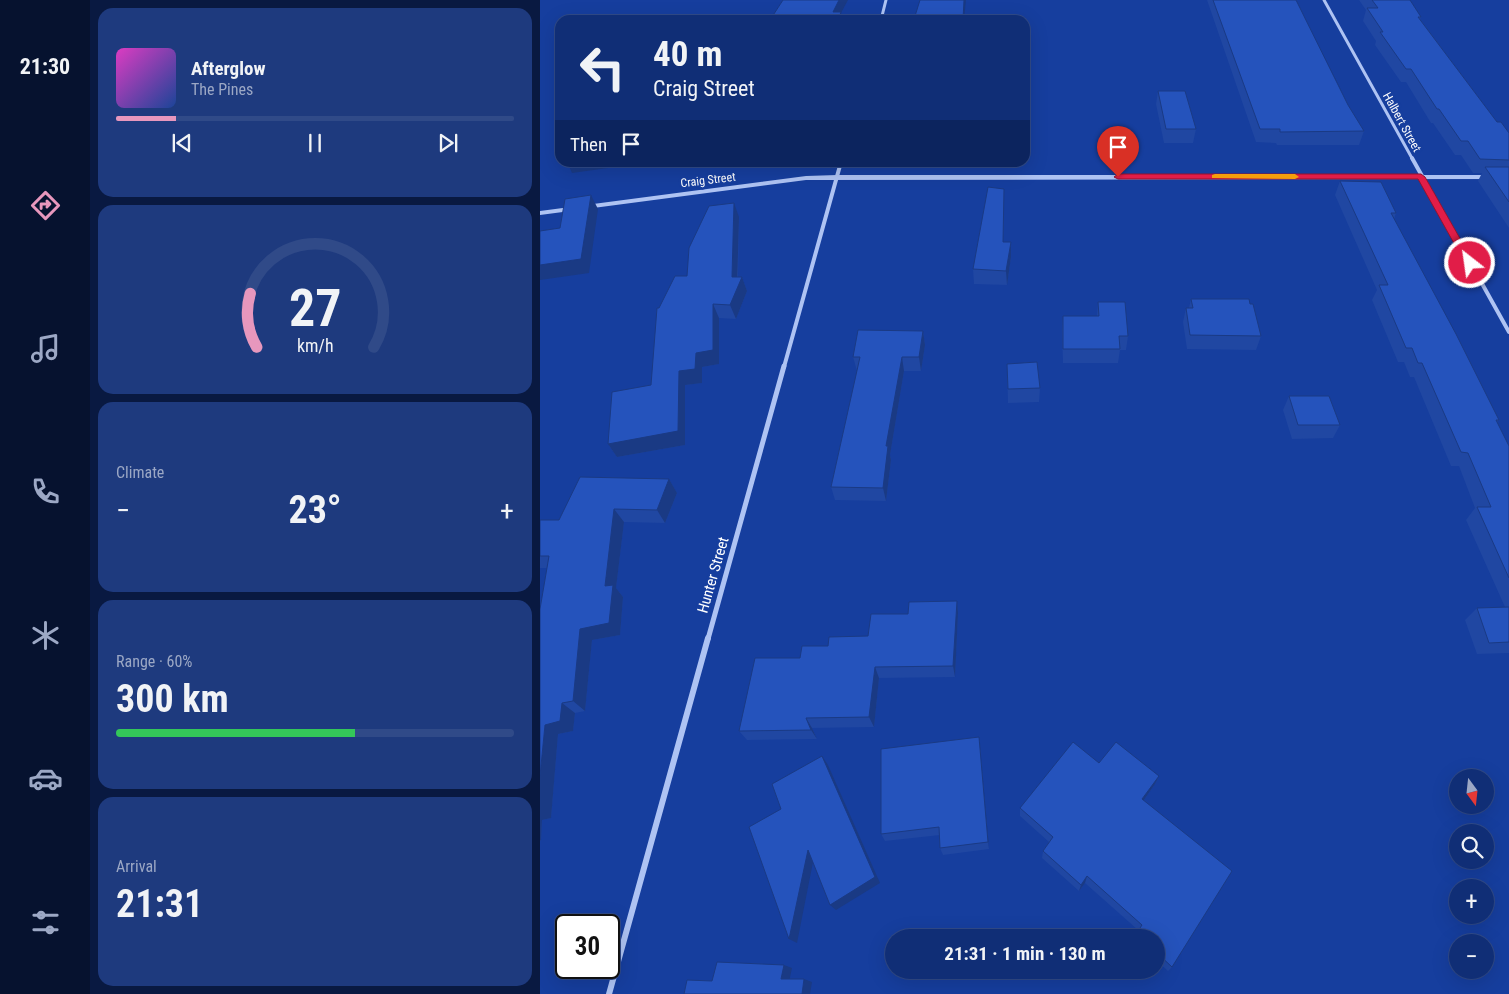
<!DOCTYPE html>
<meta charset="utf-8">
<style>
:root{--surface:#102e76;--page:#1e3a7e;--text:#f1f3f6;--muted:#9ca8c5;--line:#304a88;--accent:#e797bd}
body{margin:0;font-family:"Roboto Condensed",sans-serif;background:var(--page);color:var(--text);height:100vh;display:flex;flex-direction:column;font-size:19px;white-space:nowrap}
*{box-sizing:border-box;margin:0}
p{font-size:16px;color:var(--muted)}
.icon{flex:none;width:28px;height:28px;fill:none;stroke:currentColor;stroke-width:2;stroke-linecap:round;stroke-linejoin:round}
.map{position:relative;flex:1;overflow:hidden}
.sheet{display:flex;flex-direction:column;gap:8px;padding:8px;background:#091941;width:450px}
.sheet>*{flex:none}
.guide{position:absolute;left:15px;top:15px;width:475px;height:152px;border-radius:15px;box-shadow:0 5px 20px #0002,0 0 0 1px var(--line);background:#102e76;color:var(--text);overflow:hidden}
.needle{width:32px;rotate:165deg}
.tools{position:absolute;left:909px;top:769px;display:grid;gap:10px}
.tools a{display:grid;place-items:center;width:45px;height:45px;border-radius:50%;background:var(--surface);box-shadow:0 5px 20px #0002,0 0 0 1px var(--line);font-size:25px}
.speed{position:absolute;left:15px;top:914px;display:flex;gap:10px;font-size:25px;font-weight:700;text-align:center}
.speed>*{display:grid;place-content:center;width:65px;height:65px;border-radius:50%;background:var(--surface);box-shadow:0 5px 20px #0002,0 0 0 1px var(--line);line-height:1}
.speed .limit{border:2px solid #111;border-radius:8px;background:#fff;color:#111}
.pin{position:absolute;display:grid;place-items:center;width:42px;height:42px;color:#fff;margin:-51px -21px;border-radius:50% 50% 50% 0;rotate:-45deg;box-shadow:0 0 5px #0007}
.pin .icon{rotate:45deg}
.me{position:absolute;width:55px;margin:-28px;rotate:330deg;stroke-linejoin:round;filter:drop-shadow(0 0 4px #0008)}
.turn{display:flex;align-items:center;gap:18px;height:105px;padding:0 15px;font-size:22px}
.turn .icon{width:65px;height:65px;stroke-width:2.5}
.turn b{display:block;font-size:35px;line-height:42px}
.then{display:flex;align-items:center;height:48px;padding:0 15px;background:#0003;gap:10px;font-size:19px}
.big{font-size:38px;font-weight:700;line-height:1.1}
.sheet .card{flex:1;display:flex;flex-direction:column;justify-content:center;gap:8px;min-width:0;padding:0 18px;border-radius:15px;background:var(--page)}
.sheet .dial{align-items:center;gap:0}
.dial svg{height:130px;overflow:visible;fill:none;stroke:var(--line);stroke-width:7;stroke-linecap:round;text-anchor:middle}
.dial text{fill:var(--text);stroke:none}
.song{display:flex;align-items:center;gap:15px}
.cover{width:60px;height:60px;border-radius:8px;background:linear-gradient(135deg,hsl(310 70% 55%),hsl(220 70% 35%))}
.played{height:5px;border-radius:2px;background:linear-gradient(90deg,var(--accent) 15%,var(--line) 15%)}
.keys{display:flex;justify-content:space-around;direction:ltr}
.heat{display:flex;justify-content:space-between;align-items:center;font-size:28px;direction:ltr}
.charge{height:8px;border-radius:4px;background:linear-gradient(90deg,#34c759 60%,var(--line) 0)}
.trip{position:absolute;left:345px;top:929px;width:280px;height:50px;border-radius:25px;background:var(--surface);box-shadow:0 5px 20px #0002,0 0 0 1px var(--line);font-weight:700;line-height:50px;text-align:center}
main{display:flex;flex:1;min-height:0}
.menu{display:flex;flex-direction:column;width:90px;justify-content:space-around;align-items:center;background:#06122f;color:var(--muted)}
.menu .icon{width:35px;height:35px}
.menu .selected{color:var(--accent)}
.menu b{font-size:22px;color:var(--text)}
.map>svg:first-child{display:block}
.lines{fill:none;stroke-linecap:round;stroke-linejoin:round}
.minor-far3{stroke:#aec3f3;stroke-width:3}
.minor-far2{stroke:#aec3f3;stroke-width:4}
.minor-far1{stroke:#aec3f3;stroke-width:5}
.minor{stroke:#aec3f3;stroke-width:6}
.tertiary{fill:#aec3f3;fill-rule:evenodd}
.wall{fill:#2047a2}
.shaded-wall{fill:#1a3a84}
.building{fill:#2553bc;stroke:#1a3a84}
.route{fill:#e11d48;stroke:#92132f}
.slow{fill:#f59e0b}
.labels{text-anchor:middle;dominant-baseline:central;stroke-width:5;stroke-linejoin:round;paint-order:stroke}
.far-street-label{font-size:12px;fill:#fff;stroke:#163e9e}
.street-label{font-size:15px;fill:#fff;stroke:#163e9e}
</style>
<main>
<nav class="menu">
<b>21:30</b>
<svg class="icon selected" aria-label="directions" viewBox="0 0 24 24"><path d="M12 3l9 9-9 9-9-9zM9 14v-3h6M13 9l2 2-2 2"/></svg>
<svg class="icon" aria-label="music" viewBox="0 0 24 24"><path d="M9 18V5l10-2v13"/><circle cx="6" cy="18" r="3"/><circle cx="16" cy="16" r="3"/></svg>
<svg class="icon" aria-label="phone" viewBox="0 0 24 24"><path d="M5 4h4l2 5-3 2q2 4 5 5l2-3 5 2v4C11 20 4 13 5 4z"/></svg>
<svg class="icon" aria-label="climate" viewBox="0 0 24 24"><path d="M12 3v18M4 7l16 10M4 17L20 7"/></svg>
<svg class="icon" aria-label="car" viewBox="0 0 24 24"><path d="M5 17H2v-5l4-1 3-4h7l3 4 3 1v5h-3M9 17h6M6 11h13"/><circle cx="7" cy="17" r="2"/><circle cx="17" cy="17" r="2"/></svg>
<svg class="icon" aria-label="filters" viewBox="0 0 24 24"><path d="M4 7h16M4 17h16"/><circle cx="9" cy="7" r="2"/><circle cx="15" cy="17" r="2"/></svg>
</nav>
<section class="sheet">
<div class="card">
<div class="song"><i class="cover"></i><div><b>Afterglow</b><p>The Pines</p></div></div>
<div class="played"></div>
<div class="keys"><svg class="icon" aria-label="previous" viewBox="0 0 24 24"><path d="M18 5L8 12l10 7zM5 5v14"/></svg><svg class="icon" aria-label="pause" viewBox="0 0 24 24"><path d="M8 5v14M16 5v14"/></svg><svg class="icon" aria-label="next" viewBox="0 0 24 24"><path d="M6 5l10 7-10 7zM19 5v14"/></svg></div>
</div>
<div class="card dial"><svg viewBox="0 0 100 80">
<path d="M14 69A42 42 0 1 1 86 69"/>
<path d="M14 69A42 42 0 0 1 10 36" stroke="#e797bd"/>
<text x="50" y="56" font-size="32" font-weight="700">27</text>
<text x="50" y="72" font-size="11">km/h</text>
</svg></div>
<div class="card"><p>Climate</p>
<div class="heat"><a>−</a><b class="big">23°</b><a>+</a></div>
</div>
<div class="card"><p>Range · 60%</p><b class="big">300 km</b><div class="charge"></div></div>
<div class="card"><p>Arrival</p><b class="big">21:31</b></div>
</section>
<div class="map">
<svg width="969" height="994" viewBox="0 0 969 994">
<rect width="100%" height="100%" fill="#163e9e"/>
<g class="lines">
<path class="minor-far3" d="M 784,0 L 873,160
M 341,20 L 346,0"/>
<path class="minor-far2" d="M 872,158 L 969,332
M 244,367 L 301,162"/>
<path class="minor-far1" d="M 168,639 L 244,366"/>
<path class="minor" d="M 69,994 L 168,638"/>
<path class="tertiary" d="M 297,175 L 969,175 L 969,179 L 266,180 L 0,215 L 0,211 L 266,176 Z"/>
</g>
<path class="wall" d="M 667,0 L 756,0 L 808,105 L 824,131 L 819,145 L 737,145 L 736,143 L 716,142 Z
M 819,0 L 870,0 L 881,17 L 880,19 L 957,122 L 969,133 L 969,228 L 938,181 L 942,173 L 933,173 L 921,155 L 915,155 L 893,123 L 891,123 L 866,82 L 861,82 L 835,45 L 836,41 L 823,21 L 826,10 Z
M 375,16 L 424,20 L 376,20 Z
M 618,91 L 656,129 L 653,143 L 624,143 L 616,104 Z
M 800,181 L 856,213 L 854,219 L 959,420 L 957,422 L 969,446 L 969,653 L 937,654 L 925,620 L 937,608 L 965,607 L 926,520 L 935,508 L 919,466 L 911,466 L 874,377 L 870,377 L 864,362 L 858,362 L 832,300 L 837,290 L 795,195 Z
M 464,189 L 463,242 L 471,242 L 471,257 L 467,285 L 434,284 L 433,269 Z
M 199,217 L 198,277 L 202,277 L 207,291 L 196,319 L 179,318 L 179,364 L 162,367 L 162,383 L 145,385 L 145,445 L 77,457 L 68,444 L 111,385 L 119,308 Z
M 651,299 L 710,304 L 721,336 L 716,350 L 647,349 L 643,322 L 646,308 L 649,308 Z
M 558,302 L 588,336 L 586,350 L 580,350 L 578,363 L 523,363 L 522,330 L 523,316 L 557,316 Z
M 383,331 L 385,345 L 381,371 L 364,371 L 350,455 L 351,460 L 346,501 L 295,500 L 291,487 L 317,371 L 313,357 Z
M 467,364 L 500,388 L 499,402 L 468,403 Z
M 749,396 L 800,425 L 793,438 L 752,439 L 743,410 Z
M 129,479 L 137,493 L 125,523 L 84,522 L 76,588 L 83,597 L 80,635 L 52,640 L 45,711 L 35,713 L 33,731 L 18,734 L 11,818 L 2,820 L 1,840 L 0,841 L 0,609 L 7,568 L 0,568 L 0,520 L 19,520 Z
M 417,601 L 418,613 L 415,677 L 339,678 L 334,727 L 272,728 L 277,739 L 207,740 L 199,731 L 260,658 L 288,646 L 328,636 L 368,614 Z
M 440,747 L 449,849 L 403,855 L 400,848 L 400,835 L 345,841 L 341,834 Z
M 559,763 L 619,776 L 615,784 L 604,800 L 632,967 L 628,971 L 616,960 L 616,938 L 593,938 L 598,930 L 545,883 L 539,891 L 502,858 L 503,851 L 509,842 L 480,816 L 480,808 Z"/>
<path class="shaded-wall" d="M 299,0 L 308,0 L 301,13 L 303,20 L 298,20 L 293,12 Z
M 424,0 L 426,0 L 424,20 L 423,20 Z
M 27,162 L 69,162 L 68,168 L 32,173 Z
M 51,195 L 58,209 L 49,273 L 0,280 L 0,265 Z
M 194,203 L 199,217 L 197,287 L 202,277 L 207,291 L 196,319 L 190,305 L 192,277 Z
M 471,242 L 471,257 L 467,285 L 466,271 Z
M 173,304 L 179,318 L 179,364 L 162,367 L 162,383 L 145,385 L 145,445 L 77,457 L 68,444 L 156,353 Z
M 383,331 L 385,345 L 381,371 L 379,357 Z
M 362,357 L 364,371 L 350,455 L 351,460 L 346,501 L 343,488 L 346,446 Z
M 129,479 L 137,493 L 125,523 L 117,510 Z
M 74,509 L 84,522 L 76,588 L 83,597 L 80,635 L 52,640 L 45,711 L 33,701 L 40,629 L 65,586 Z
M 417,601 L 418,613 L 415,677 L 413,666 Z
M 335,667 L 339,678 L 334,727 L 329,717 Z
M 22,703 L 35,713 L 33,731 L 18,734 L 11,818 L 2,820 L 1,840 L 0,841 L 0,776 L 5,725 Z
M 266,718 L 272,728 L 277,739 L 271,730 Z
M 439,737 L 440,747 L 449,849 L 448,842 Z
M 282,756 L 288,765 L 340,883 L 296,910 L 290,905 Z
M 619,776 L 615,784 L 599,807 L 602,799 Z
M 268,850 L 274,857 L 257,943 L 249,939 Z
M 547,876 L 545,883 L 539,891 L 541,885 Z
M 244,965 L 252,968 L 249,982 L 241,979 Z
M 264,979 L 272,982 L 270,994 L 262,994 Z"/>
<path class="building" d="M 243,0 L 299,0 L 293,12 L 301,12 L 298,20 L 230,20 Z
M 380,0 L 424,0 L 423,20 L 378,20 L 379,16 L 375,16 Z
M 673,0 L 756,0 L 808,105 L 824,131 L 740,132 L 740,129 L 720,129 Z
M 832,0 L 870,0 L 881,17 L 878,17 L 957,122 L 961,122 L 969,133 L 969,160 L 940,159 L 928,141 L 921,141 L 899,109 L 897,109 L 871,69 L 866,69 L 840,32 L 843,32 L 827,8 L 838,8 Z
M 618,91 L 645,91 L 656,129 L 626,129 Z
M 945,167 L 969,167 L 969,202 Z
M 800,181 L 841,182 L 856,213 L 851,213 L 916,334 L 959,420 L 956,420 L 969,446 L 969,578 L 937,507 L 951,507 L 928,453 L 921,452 L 882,363 L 878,363 L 872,348 L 866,348 L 839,285 L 848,285 Z
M 448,187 L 464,189 L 463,242 L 471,242 L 466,271 L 433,269 Z
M 51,195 L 41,259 L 0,265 L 0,231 L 20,228 L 25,199 Z
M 194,203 L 192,277 L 202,277 L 190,305 L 173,304 L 173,350 L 156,353 L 155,369 L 139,371 L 138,431 L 68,444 L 72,392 L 111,385 L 117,308 L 119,308 L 135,276 L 147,276 L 149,248 L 169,206 Z
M 651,299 L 709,299 L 710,304 L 713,304 L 721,336 L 650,335 L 646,308 L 653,308 Z
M 558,302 L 585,302 L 588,336 L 579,336 L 580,349 L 523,349 L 523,316 L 559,316 Z
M 318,330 L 383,331 L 379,357 L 362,357 L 346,446 L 348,446 L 343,488 L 291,487 L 320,357 L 313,357 Z
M 497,362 L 500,388 L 468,389 L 467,364 Z
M 749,396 L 789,396 L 800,425 L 758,425 Z
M 40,477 L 129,479 L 117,510 L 74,509 L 65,586 L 73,585 L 69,623 L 40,629 L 33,701 L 22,703 L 20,721 L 5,725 L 0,776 L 0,609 L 9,556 L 0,556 L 0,520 L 19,520 Z
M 417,601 L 413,666 L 335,667 L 329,717 L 266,718 L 271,730 L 199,731 L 215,658 L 260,658 L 262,646 L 288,646 L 289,637 L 328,636 L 331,614 L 368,614 L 369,602 Z
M 969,607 L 969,642 L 949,643 L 937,608 Z
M 439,737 L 448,842 L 400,848 L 399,827 L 341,834 L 341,749 Z
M 533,742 L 559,763 L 576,742 L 619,776 L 602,799 L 692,871 L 632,967 L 616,952 L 616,938 L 600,938 L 596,934 L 602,925 L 547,876 L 541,885 L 503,851 L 513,837 L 480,808 Z
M 282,756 L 335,877 L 290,905 L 268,850 L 249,939 L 209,827 L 241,809 L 232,784 Z
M 177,962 L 244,965 L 241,979 L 264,979 L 262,994 L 144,994 L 147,980 L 172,981 Z"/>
<path class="route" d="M 881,174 L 885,177 L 934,263 L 933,265 L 927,265 L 925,263 L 878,179 L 578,179 L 574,177 L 578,174 Z"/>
<path class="slow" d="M 675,174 L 755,174 L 759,177 L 755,179 L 672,178 L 672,175 Z"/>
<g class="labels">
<g class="far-street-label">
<text transform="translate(862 122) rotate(61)">Halbert Street</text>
<text transform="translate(168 180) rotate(-7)">Craig Street</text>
</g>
<g class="street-label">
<text transform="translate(173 575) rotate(-74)">Hunter Street</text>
</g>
</g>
</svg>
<div class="tools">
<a><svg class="needle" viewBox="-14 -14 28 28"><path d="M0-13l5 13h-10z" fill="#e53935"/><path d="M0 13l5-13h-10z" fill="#9ca8c5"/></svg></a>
<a><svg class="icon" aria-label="search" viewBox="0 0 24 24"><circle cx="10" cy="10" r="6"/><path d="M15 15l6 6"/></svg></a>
<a>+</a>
<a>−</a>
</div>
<div class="speed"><div class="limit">30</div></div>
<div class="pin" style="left:578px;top:177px;background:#d93025"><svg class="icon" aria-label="arrive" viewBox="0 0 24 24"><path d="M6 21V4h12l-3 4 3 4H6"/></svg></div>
<svg class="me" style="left:930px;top:263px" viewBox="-20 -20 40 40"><circle r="17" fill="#e11d48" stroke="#fff" stroke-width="3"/><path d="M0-11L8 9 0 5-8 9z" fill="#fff"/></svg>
<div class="trip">21:31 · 1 min · 130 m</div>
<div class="guide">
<div class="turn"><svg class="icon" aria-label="left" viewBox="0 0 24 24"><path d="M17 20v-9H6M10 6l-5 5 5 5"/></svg><div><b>40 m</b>Craig Street</div></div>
<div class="then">Then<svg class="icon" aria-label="arrive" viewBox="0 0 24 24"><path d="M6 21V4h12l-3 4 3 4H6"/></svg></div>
</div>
</div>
</main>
